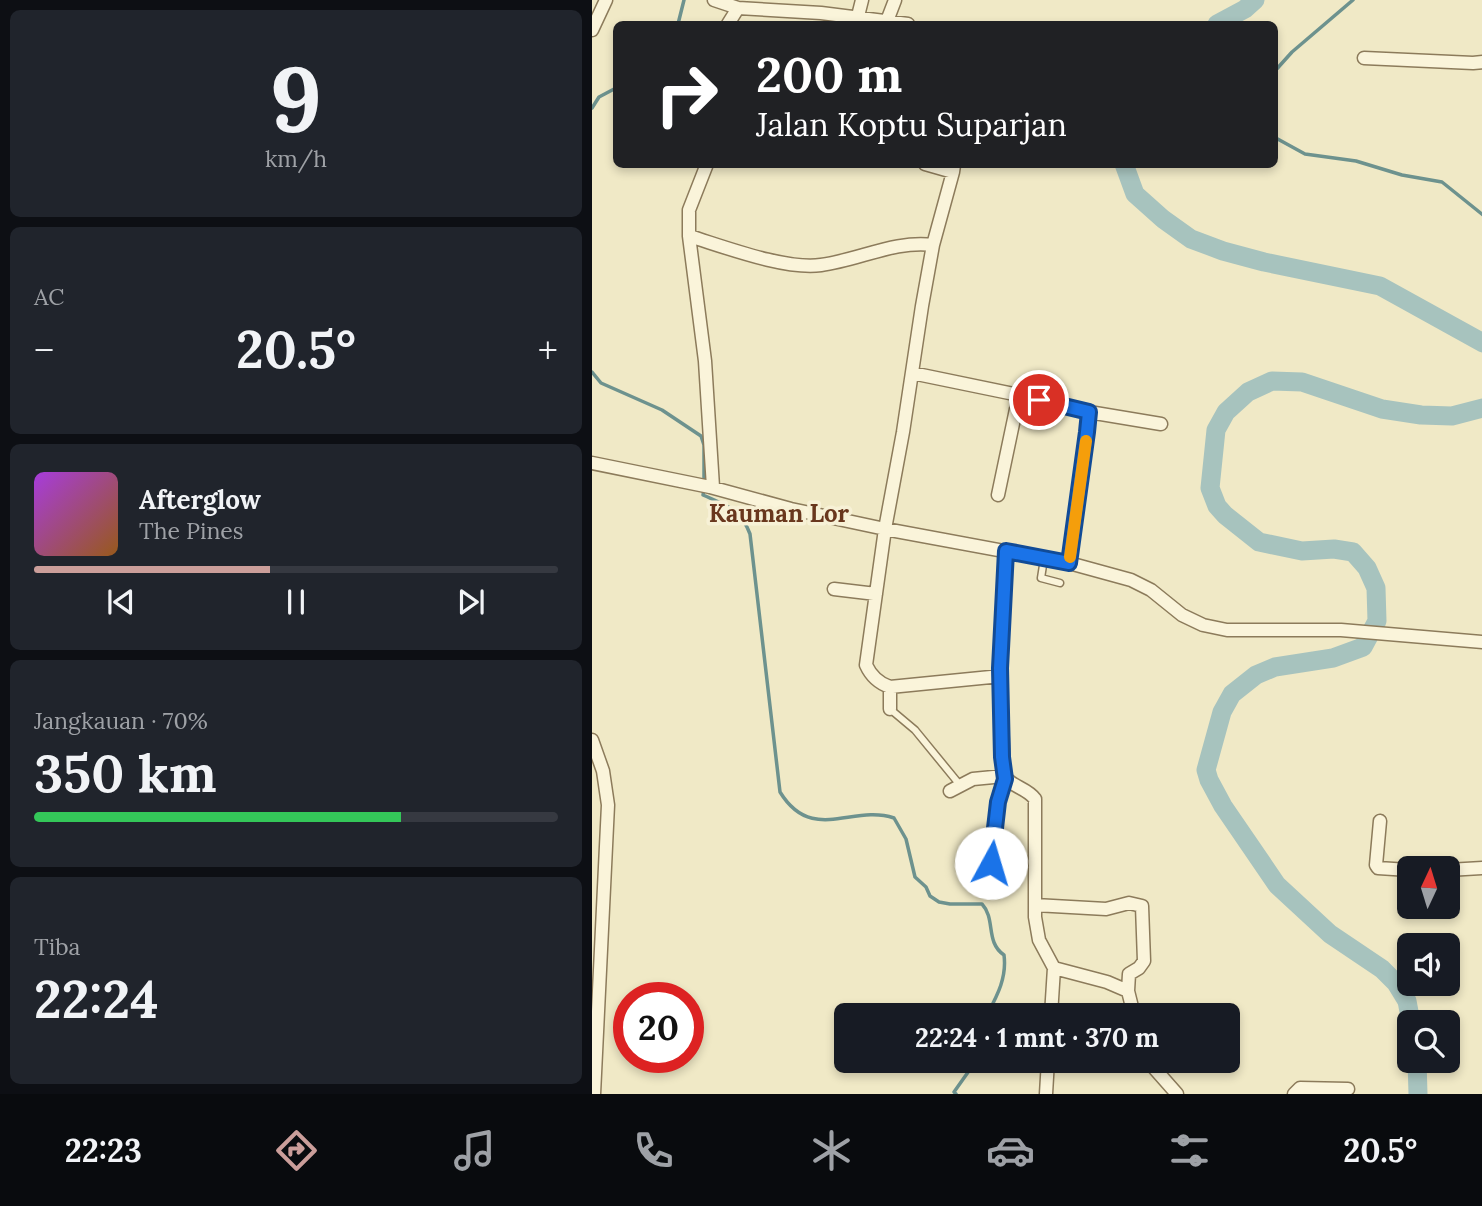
<!DOCTYPE html>
<html lang="id">
<meta charset="utf-8">
<style>
:root{--surface:#171b24;--page:#20242c;--text:#f1f3f6;--muted:#9ea1a6;--line:#363941;--accent:#cb9e9a}
body{margin:0;font-family:Lora,serif;background:var(--page);color:var(--text);height:100vh;display:flex;flex-direction:column;font-size:26px;white-space:nowrap}
*{box-sizing:border-box;margin:0}
p{font-size:23px;color:var(--muted)}
.icon{flex:none;width:38px;height:38px;fill:none;stroke:currentColor;stroke-width:2;stroke-linecap:round;stroke-linejoin:round}
.map{position:relative;flex:1;overflow:hidden}
.drawer{display:flex;flex-direction:column;gap:10px;padding:10px;background:#0d0f14;width:592px}
.drawer>*{flex:none}
.banner{position:absolute;left:21px;top:21px;width:665px;height:147px;border-radius:10px;box-shadow:0 4px 10px #0003;background:#202124;color:#fff;overflow:hidden}
.needle{width:46px;rotate:4deg}
.fabs{position:absolute;left:805px;top:856px;display:grid;gap:14px}
.fabs a{display:grid;place-items:center;width:63px;height:63px;border-radius:10px;background:var(--surface);box-shadow:0 4px 10px #0003;font-size:35px}
.speed{position:absolute;left:21px;top:982px;display:flex;gap:14px;font-size:35px;font-weight:700;text-align:center}
.speed>*{display:grid;place-content:center;width:91px;height:91px;border-radius:50%;background:var(--surface);box-shadow:0 4px 10px #0003;line-height:1}
.speed .limit{border:10px solid #d22;background:#fff;color:#111}
.pin{position:absolute;display:grid;place-items:center;width:60px;height:60px;color:#fff;margin:-30px;border:4px solid #fff;border-radius:50%;box-shadow:0 2px 7px #0007}
.me{position:absolute;width:77px;margin:-38px;rotate:6deg;stroke-linejoin:round;filter:drop-shadow(0 0 5px #0008)}
.turn{display:flex;align-items:center;gap:24px;height:147px;padding:0 28px;font-size:32px}
.turn .icon{width:91px;height:91px;stroke-width:2.5}
.turn b{display:block;font-size:49px;line-height:60px}
.big{font-size:52px;font-weight:800;line-height:1.1}
.drawer .tile{flex:1;display:flex;flex-direction:column;justify-content:center;gap:10px;min-width:0;padding:0 24px;border-radius:10px;background:var(--page)}
.drawer .dial{align-items:center;gap:0}
.dial b{font-size:91px;line-height:1}
.song{display:flex;align-items:center;gap:21px}
.cover{width:84px;height:84px;border-radius:10px;background:linear-gradient(135deg,hsl(280 70% 55%),hsl(30 70% 35%))}
.played{height:7px;border-radius:4px;background:linear-gradient(90deg,var(--accent) 45%,var(--line) 45%)}
.keys{display:flex;justify-content:space-around;direction:ltr}
.heat{display:flex;justify-content:space-between;align-items:center;font-size:38px;direction:ltr}
.charge{height:10px;border-radius:5px;background:linear-gradient(90deg,#34c759 70%,var(--line) 0)}
.trip{position:absolute;left:242px;top:1003px;width:406px;height:70px;border-radius:10px;background:var(--surface);box-shadow:0 4px 10px #0003;font-weight:800;line-height:70px;text-align:center}
.menu{display:flex;height:112px;justify-content:space-around;align-items:center;background:#090b0e;color:var(--muted)}
.menu .icon{width:49px;height:49px}
.menu .selected{color:var(--accent)}
.menu b{font-size:32px;color:var(--text)}
main{display:flex;flex:1;min-height:0}
.map>svg:first-child{display:block}
.lines{fill:none;stroke-linecap:round;stroke-linejoin:round}
.stream{stroke:#6d928e;stroke-width:3.5}
.river{stroke:#a7c3be;stroke-width:19}
.service-casing{stroke:#8c7b5b;stroke-width:9}
.minor-casing{stroke:#8c7b5b;stroke-width:15}
.service{stroke:#faf4da;stroke-width:6}
.minor{stroke:#faf4da;stroke-width:12}
.route-casing{stroke:#114b97;stroke-width:18}
.route{stroke:#1a73e8;stroke-width:12}
.slow{stroke:#f59e0b;stroke-width:12}
.labels{text-anchor:middle;dominant-baseline:central;stroke-width:7;stroke-linejoin:round;paint-order:stroke}
.quarter-label{font-size:24px;font-weight:bold;fill:#69371d;stroke:#f7f1d6}
</style>
<main>
<section class="drawer">
<div class="tile dial"><b>9</b><p>km/h</p></div>
<div class="tile"><p>AC</p>
<div class="heat"><a>−</a><b class="big">20.5°</b><a>+</a></div>
</div>
<div class="tile">
<div class="song"><i class="cover"></i><div><b>Afterglow</b><p>The Pines</p></div></div>
<div class="played"></div>
<div class="keys"><svg class="icon" aria-label="previous" viewBox="0 0 24 24"><path d="M18 5L8 12l10 7zM5 5v14"/></svg><svg class="icon" aria-label="pause" viewBox="0 0 24 24"><path d="M8 5v14M16 5v14"/></svg><svg class="icon" aria-label="next" viewBox="0 0 24 24"><path d="M6 5l10 7-10 7zM19 5v14"/></svg></div>
</div>
<div class="tile"><p>Jangkauan · 70%</p><b class="big">350 km</b><div class="charge"></div></div>
<div class="tile"><p>Tiba</p><b class="big">22:24</b></div>
</section>
<div class="map">
<svg width="891" height="1094" viewBox="0 0 891 1094">
<rect width="100%" height="100%" fill="#f0e9c6"/>
<g class="lines">
<path class="stream" d="M 86,24 L 92,0
M 682,72 L 700,52 L 761,0
M 0,108 L 7,97 L 24,88
M 682,137 L 713,154 L 764,161 L 810,175 L 850,182 L 891,215
M 0,372 L 9,383 L 70,410 L 109,436 L 112,445 L 112,481
M 112,489 L 111,495 C 135,506 148,508 158,534 L 188,792 C 220,844 260,804 302,818 L 314,839 L 323,877 L 334,887 L 338,896 L 347,902 L 358,904 L 390,904 C 404,919 393,942 412,955 C 415,978 405,996 395,1015
M 364,1094 L 362,1092 L 379,1068 L 380,1060"/>
<path class="river" d="M 625,24 L 653,9 L 663,0
M 532,164 L 543,194 L 571,219 L 599,239 L 631,251 L 672,262 L 788,286 L 891,343
M 819,1022 L 815,1001 L 804,983 L 790,969 L 738,934 L 685,885 L 631,806 L 617,780 L 614,770 L 630,712 L 640,694 L 664,675 L 683,667 L 741,658 L 771,647 L 785,621 L 784,588 L 775,568 L 761,552 L 742,549 L 710,551 L 667,542 L 633,515 L 625,506 L 618,488 L 624,430 L 634,412 L 656,392 L 680,381 L 710,382 L 790,409 L 829,415 L 860,416 L 891,408
M 825,1060 L 826,1094"/>
<defs>
<path id="service" d="M 452,559 L 449,578 L 468,583
M 298,709 L 323,730 L 368,785
M 387,868 L 397,867 L 399,863 L 406,802 L 413,779"/>
<path id="minor" d="M 122,0 L 146,8 L 229,13 L 316,24
M 295,21 L 303,0
M 136,24 L 146,8
M 264,24 L 270,0
M 0,30 L 14,0
M 772,58 L 881,63 L 891,62
M 115,164 L 97,210 L 97,236 L 113,361 L 121,487
M 333,164 L 361,172 L 362,165
M 361,172 L 341,245 L 330,306 L 311,432 L 293,529 L 274,665 C 279,676 286,683 298,687 L 409,676
M 97,236 C 133,247 193,270 229,265 C 267,260 303,240 341,245
M 320,373 L 427,395 L 497,412 L 477,563
M 497,412 L 569,424
M 0,463 L 118,487 L 199,509 L 293,529 L 477,563 L 539,580 L 559,590 L 590,615 L 611,625 L 635,630 L 749,630 L 891,642
M 406,495 L 427,395
M 414,551 L 408,668 L 412,776 C 420,787 435,788 443,799 L 443,917 L 447,940 L 462,968 L 515,982 L 536,991 L 542,1015
M 242,589 L 284,594
M 298,687 L 298,709
M 0,740 L 11,771 L 16,805 L 2,1094
M 358,791 L 381,779 L 412,776
M 788,821 L 784,865 L 786,868 L 817,870
M 856,870 L 891,868
M 443,905 L 514,909 L 537,903 L 550,906 L 552,961 L 547,968 L 537,974 L 536,991
M 459,1015 L 462,968
M 555,1060 L 585,1094
M 454,1094 L 456,1060
M 702,1094 L 708,1088 L 756,1089"/>
</defs>
<use href="#service" class="service-casing"/>
<use href="#minor" class="minor-casing"/>
<use href="#service" class="service"/>
<use href="#minor" class="minor"/>
</g>
<g class="lines">
<defs>
<path id="route" d="M 399,863 L 406,802 L 413,779 L 410,757 L 408,668 L 414,551 L 477,563 L 495,432 L 497,412 L 447,400"/>
</defs>
<use href="#route" class="route-casing"/>
<use href="#route" class="route"/>
<path class="slow" d="M 478,557 L 494,441"/>
</g>
<g class="labels">
<g class="quarter-label">
<text x="187" y="513">Kauman Lor</text>
</g>
</g>
</svg>
<div class="fabs">
<a><svg class="needle" viewBox="-14 -14 28 28"><path d="M0-13l5 13h-10z" fill="#e53935"/><path d="M0 13l5-13h-10z" fill="#9ea1a6"/></svg></a>
<a><svg class="icon" aria-label="sound" viewBox="0 0 24 24"><path d="M4 9h4l5-4v14l-5-4H4zM17 9q2 3 0 6"/></svg></a>
<a><svg class="icon" aria-label="search" viewBox="0 0 24 24"><circle cx="10" cy="10" r="6"/><path d="M15 15l6 6"/></svg></a>
</div>
<div class="speed"><div class="limit">20</div></div>
<div class="pin" style="left:447px;top:400px;background:#d93025"><svg class="icon" aria-label="arrive" viewBox="0 0 24 24"><path d="M6 21V4h12l-3 4 3 4H6"/></svg></div>
<svg class="me" style="left:399px;top:863px" viewBox="-20 -20 40 40"><circle r="19" fill="#fff"/><path d="M0-13L10 11 0 6-10 11z" fill="#1a73e8"/></svg>
<div class="trip">22:24 · 1 mnt · 370 m</div>
<div class="banner">
<div class="turn"><svg class="icon" aria-label="right" viewBox="0 0 24 24"><path d="M7 20v-9h11M14 6l5 5-5 5"/></svg><div><b>200 m</b>Jalan Koptu Suparjan</div></div>
</div>
</div>
</main>
<nav class="menu">
<b>22:23</b>
<svg class="icon selected" aria-label="directions" viewBox="0 0 24 24"><path d="M12 3l9 9-9 9-9-9zM9 14v-3h6M13 9l2 2-2 2"/></svg>
<svg class="icon" aria-label="music" viewBox="0 0 24 24"><path d="M9 18V5l10-2v13"/><circle cx="6" cy="18" r="3"/><circle cx="16" cy="16" r="3"/></svg>
<svg class="icon" aria-label="phone" viewBox="0 0 24 24"><path d="M5 4h4l2 5-3 2q2 4 5 5l2-3 5 2v4C11 20 4 13 5 4z"/></svg>
<svg class="icon" aria-label="climate" viewBox="0 0 24 24"><path d="M12 3v18M4 7l16 10M4 17L20 7"/></svg>
<svg class="icon" aria-label="car" viewBox="0 0 24 24"><path d="M5 17H2v-5l4-1 3-4h7l3 4 3 1v5h-3M9 17h6M6 11h13"/><circle cx="7" cy="17" r="2"/><circle cx="17" cy="17" r="2"/></svg>
<svg class="icon" aria-label="filters" viewBox="0 0 24 24"><path d="M4 7h16M4 17h16"/><circle cx="9" cy="7" r="2"/><circle cx="15" cy="17" r="2"/></svg>
<b>20.5°</b>
</nav>
